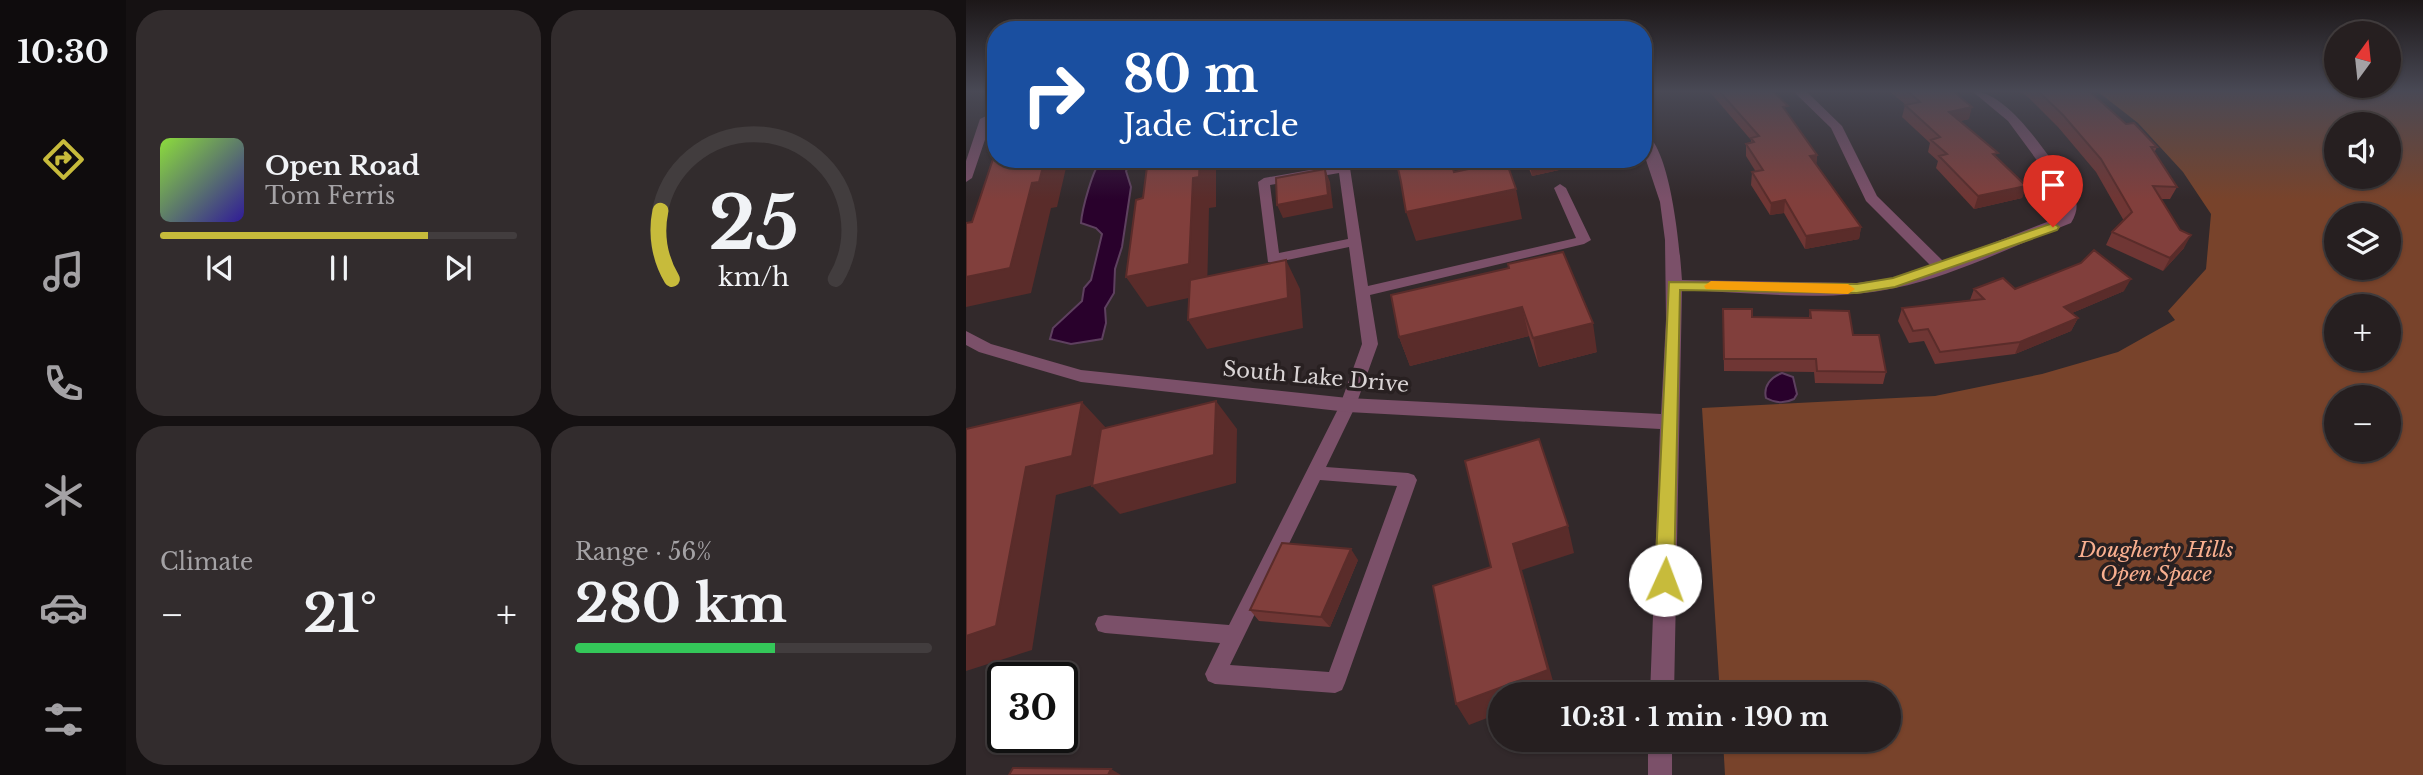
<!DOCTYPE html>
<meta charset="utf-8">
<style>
:root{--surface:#261f20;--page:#322c2d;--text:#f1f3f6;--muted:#a4a2a5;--line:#423d3e;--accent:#c7bb3b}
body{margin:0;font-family:"Libre Baskerville",serif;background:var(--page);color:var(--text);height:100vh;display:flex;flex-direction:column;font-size:26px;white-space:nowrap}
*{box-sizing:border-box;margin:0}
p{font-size:23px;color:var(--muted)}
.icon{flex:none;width:38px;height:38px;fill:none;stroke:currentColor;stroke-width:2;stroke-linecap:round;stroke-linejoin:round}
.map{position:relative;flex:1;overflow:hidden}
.drawer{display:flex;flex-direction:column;gap:10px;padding:10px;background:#151112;width:840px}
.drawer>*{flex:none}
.guide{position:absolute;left:21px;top:21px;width:665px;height:147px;border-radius:28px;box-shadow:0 2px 5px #0004,0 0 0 2px var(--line);background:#1a4fa0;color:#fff;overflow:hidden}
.needle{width:46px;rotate:15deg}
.controls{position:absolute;left:1358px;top:21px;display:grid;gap:14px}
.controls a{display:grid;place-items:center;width:77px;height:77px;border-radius:50%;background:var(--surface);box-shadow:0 2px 5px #0004,0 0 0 2px var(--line);font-size:35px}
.speed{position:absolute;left:21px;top:662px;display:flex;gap:14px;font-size:35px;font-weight:700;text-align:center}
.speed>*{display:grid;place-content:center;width:91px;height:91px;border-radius:50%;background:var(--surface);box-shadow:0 2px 5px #0004,0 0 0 2px var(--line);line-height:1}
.speed .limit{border:4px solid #111;border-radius:10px;background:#fff;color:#111}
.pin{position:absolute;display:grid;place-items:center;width:60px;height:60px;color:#fff;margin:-72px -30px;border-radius:50% 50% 50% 0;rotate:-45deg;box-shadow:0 0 7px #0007}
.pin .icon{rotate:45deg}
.me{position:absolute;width:77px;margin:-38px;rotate:2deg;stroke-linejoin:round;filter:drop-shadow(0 0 5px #0008)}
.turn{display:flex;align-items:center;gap:24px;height:147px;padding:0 21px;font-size:32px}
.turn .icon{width:91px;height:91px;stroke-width:2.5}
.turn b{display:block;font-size:49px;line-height:60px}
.big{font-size:52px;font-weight:800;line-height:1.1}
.drawer .tile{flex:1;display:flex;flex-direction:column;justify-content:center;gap:10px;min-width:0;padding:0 24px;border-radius:28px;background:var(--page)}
.drawer .dial{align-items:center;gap:0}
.dial svg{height:182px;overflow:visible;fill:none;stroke:var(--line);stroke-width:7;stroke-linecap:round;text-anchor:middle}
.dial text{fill:var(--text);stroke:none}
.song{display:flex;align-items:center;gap:21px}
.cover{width:84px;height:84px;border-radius:10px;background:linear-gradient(135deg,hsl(90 70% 55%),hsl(250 70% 35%))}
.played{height:7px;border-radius:4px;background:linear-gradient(90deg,var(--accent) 75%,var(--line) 75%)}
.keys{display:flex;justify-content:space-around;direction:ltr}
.heat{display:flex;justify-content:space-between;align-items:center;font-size:38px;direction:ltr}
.charge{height:10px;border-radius:5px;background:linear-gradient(90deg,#34c759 56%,var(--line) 0)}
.drawer .tiles{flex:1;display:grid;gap:10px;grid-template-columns:repeat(2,1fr)}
.trip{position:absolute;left:522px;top:682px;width:413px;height:70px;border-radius:35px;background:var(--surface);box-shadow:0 2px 5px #0004,0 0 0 2px var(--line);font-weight:800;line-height:70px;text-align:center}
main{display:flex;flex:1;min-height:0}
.dock{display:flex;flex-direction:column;width:126px;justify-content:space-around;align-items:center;background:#0f0c0d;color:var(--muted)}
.dock .icon{width:49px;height:49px}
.dock .selected{color:var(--accent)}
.dock b{font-size:32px;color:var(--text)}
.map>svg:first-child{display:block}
.green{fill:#78432b;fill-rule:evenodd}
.water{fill:#29012c;stroke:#5e405f;stroke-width:2}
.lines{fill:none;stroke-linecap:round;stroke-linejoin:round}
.lane{fill:#7b5069;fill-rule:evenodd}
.street{fill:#7b5069;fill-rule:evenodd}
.wall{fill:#6f3634}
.shaded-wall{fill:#5a2c2a}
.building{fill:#813f3c;stroke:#5a2c2a;stroke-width:2}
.route{fill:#c7bb3b;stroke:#817a26;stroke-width:2}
.slow{fill:#f59e0b}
.labels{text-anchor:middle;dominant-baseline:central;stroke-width:7;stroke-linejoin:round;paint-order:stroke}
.street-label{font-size:21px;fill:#dad4d5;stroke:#282021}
.park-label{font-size:21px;font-style:italic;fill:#f9af8f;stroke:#282021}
</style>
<main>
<nav class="dock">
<b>10:30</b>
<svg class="icon selected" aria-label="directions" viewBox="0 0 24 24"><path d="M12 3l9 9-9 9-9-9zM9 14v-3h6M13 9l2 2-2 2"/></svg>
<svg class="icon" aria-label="music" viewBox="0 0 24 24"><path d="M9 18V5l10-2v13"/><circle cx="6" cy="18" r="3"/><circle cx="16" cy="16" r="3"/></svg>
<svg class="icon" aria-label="phone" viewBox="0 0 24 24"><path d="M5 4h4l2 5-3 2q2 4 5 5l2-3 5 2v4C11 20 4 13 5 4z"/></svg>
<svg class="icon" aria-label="climate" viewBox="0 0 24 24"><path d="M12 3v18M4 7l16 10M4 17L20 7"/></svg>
<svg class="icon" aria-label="car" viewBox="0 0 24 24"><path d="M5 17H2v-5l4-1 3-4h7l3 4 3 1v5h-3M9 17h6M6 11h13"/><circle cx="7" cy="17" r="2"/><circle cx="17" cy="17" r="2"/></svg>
<svg class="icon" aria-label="filters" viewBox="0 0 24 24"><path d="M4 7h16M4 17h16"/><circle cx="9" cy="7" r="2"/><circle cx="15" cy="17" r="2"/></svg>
</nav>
<section class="drawer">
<div class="tiles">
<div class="tile">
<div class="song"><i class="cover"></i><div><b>Open Road</b><p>Tom Ferris</p></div></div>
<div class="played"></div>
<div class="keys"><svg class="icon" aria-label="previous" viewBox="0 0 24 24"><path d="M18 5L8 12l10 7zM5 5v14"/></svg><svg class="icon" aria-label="pause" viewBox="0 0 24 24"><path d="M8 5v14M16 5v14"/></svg><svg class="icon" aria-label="next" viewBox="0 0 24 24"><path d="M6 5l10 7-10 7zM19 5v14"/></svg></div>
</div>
<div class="tile dial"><svg viewBox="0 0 100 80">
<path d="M14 69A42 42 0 1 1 86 69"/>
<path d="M14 69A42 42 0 0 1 9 39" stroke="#c7bb3b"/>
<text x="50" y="56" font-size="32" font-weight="700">25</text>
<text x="50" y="72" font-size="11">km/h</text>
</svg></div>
<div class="tile"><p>Climate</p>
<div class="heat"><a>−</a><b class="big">21°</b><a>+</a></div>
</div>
<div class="tile"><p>Range · 56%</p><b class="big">280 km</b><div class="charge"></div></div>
</div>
</section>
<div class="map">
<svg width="1457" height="775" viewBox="0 0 1457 775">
<rect width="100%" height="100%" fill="#32292b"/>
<path class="green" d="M 1131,91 L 1457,91 L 1457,775 L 759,775 L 757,740 L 922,740 L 922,695 L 754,695 L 736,408 L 969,396 L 1076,374 L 1152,352 L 1209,320 L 1202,311 L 1240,269 L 1245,214 L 1217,172 L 1172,123 ZM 1370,124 L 1423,124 L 1423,177 L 1370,177 ZM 1370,215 L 1423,215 L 1423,268 L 1370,268 ZM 1370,306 L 1423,306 L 1423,359 L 1370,359 ZM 1370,397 L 1423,397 L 1423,450 L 1370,450 Z"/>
<path class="water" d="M 136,159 L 166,159 L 160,171 L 165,187 L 156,247 L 149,269 L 148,293 L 139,308 L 140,323 L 136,339 L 105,344 L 84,339 L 87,328 L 116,301 L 118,288 L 125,280 L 136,234 L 130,228 L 115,223 C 116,209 127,168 136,159 Z
M 816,373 L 827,377 L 831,394 L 828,399 C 818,404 809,403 800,398 C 797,386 805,377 816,373 Z"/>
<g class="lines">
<path class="lane" d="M 20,116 L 26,119 L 6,178 L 0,182 L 0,161 L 14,119 Z
M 378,164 L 384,168 L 402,286 L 610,238 L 588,188 L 594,184 L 600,188 L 625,240 L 618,244 L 404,295 L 412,344 L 390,405 L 360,467 L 442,473 L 448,475 L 451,480 L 379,683 L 376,690 L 369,693 L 249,684 L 242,681 L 239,674 L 254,643 L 139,633 L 132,631 L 129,624 L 132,617 L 139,615 L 263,625 L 374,405 L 396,344 L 383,247 L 307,263 L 302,262 L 292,182 L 298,178 ZM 373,173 L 382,239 L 313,253 L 304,185 ZM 354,480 L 431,486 L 363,672 L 264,665 Z"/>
<path class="street" d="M 827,91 L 840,91 L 876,126 L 911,196 L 978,262 L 1094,217 L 1097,204 L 1092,189 L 1042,121 L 1006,91 C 1043,91 1085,160 1105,188 C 1112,201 1113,210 1105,223 C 1049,245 988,276 929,288 C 861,303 785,292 716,290 L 708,695 L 684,695 L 694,429 L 382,412 L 115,382 L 13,352 L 0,345 L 0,331 L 25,344 L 115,370 L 382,398 L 695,414 L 700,319 L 699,240 L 694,202 L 677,151 L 677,132 C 705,144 714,251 716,280 L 891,283 L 928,278 L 965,266 L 900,201 L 865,128 Z
M 682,740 L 706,740 L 706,775 L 682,775 Z"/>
</g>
<path class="wall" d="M 743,91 L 807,91 L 821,114 L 851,155 L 850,165 L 895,227 L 893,239 L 839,249 L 818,213 L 804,215 L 785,185 L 786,172 L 790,172 L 780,156 L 780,144 L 785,143 L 785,140 Z
M 923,91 L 987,91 L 1003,119 L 994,121 L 1060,186 L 1056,198 L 1008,209 L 970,168 L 972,161 L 962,152 L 964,143 L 936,117 L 939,105 L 940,105 Z
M 1053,91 L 1123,91 L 1160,124 L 1191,147 L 1188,153 L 1211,187 L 1204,199 L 1195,199 L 1218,248 L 1197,271 L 1140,245 L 1146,232 L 1158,221 L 1130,172 L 1092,127 L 1063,98 Z
M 559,159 L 610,159 L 611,166 L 566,176 Z
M 543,268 L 631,352 L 573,367 L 563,336 L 444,366 L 433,337 Z
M 1008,289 L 1049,289 L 1158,291 L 1106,313 L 1112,318 L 1105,331 L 1049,354 L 969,364 L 958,341 L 943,343 L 932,321 L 936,308 L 1004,300 Z
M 757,309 L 786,317 L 843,318 L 844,310 L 887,335 L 920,372 L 917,384 L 849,383 L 848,372 L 758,371 Z
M 392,560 L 364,627 L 293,621 L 284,610 Z"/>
<path class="shaded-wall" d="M 1006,107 L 1003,119 L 980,124 L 983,112 Z
M 851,155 L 850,168 L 844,156 Z
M 79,159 L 102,159 L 91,207 L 85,208 L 65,293 L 0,307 L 0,277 L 66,183 Z
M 234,159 L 250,159 L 250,207 L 243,208 L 241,294 L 181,307 L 160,277 L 227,178 Z
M 563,159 L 610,159 L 611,166 L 566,176 Z
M 359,169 L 364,182 L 367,208 L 317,218 L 311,205 Z
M 1060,186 L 1056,198 L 1008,209 L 1012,196 Z
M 550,189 L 556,219 L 450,241 L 440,212 Z
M 819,200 L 818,213 L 804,215 L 805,203 Z
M 895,227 L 893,239 L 839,249 L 840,236 Z
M 1225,235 L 1218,248 L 1197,271 L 1204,258 Z
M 320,260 L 334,289 L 337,328 L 241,349 L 222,320 Z
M 1165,279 L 1158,291 L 1092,319 L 1098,307 Z
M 556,307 L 563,336 L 444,366 L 433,337 Z
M 1112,318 L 1105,331 L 1049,354 L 1054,342 Z
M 627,323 L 631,352 L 573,367 L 567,338 Z
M 250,401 L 271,429 L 270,483 L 154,514 L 126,486 Z
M 116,402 L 142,430 L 134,483 L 90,495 L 66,650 L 0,671 L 0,636 L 60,467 Z
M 602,526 L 608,553 L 556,570 L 590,692 L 583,695 L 534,695 L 534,713 L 503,725 L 490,704 L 547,544 Z
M 385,549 L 392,560 L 364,627 L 355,617 Z
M 145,769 L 155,775 L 142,775 Z"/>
<path class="building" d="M 753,91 L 807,91 L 822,106 L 817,107 L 851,155 L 844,156 L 895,227 L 840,236 L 819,200 L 805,203 L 786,172 L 797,170 L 780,144 L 788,142 L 785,138 L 793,136 Z
M 941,91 L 987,91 L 1006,107 L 983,112 L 1032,153 L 1027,154 L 1060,186 L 1012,196 L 973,156 L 981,154 L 965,140 L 974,137 L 939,105 L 954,102 Z
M 1072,91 L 1123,91 L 1160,124 L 1168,123 L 1191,147 L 1185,147 L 1211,187 L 1187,186 L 1214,230 L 1225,235 L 1204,258 L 1146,232 L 1166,212 L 1135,159 L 1097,115 Z
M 30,150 L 30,159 L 79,159 L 73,182 L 66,183 L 44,268 L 0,277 L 0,223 L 6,222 Z
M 182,159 L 234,159 L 233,177 L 227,178 L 223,264 L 160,277 L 170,200 L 177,198 Z
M 430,159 L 484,159 L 488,172 L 540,161 L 550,189 L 440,212 L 435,182 Z
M 359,169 L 362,195 L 311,205 L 310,178 Z
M 1128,250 L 1165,279 L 1098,307 L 1112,318 L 1054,342 L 974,352 L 962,329 L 947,331 L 936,308 L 1018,299 L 1008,289 L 1037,278 L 1049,289 L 1115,263 Z
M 597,252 L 627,323 L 567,338 L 556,307 L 433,337 L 425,295 L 543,268 L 542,264 Z
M 320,260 L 322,298 L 222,320 L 224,280 Z
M 757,309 L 786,309 L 786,317 L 845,318 L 844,310 L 883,311 L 887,335 L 913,335 L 920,372 L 851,371 L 850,359 L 758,359 Z
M 250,401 L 248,455 L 126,486 L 135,429 Z
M 116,402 L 106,456 L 60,467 L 30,626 L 0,636 L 0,429 Z
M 573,439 L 602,526 L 547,544 L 582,670 L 490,704 L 467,586 L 525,567 L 499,461 Z
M 316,543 L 385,549 L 355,617 L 284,610 Z
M 47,768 L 145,769 L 142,775 L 43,775 Z"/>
<linearGradient id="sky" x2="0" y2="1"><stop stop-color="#1c1718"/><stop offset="0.46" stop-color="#494955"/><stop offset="1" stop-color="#494955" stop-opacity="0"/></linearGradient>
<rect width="1457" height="199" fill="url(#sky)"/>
<path class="route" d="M 1087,223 L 1093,227 L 1091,230 L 929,287 L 891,293 L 714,290 L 708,580 L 706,586 L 699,588 L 692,586 L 689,580 L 703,282 L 891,284 L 927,278 Z"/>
<path class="slow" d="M 745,281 L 882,284 L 889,289 L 882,294 L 740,289 L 738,286 Z"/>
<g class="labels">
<g class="street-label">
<text transform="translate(350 377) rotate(5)">South Lake Drive</text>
</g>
<g class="park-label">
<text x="1190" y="550">Dougherty Hills<tspan x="1190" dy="24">Open Space</tspan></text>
</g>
</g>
</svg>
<div class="controls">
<a><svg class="needle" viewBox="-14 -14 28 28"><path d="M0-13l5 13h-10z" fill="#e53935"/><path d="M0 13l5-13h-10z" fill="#a4a2a5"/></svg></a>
<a><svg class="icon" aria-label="sound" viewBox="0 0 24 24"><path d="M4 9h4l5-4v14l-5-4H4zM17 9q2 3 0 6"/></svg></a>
<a><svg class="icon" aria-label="layers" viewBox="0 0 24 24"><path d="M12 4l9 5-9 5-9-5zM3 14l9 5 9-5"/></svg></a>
<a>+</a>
<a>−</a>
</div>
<div class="speed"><div class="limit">30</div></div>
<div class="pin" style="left:1087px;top:227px;background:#d93025"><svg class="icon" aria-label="arrive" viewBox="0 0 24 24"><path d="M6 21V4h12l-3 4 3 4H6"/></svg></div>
<svg class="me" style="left:699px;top:580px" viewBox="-20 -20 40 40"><circle r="19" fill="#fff"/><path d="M0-13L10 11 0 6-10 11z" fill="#c7bb3b"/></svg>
<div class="trip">10:31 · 1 min · 190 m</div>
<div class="guide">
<div class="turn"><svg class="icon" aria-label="right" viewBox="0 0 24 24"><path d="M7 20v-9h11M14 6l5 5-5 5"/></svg><div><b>80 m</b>Jade Circle</div></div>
</div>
</div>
</main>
